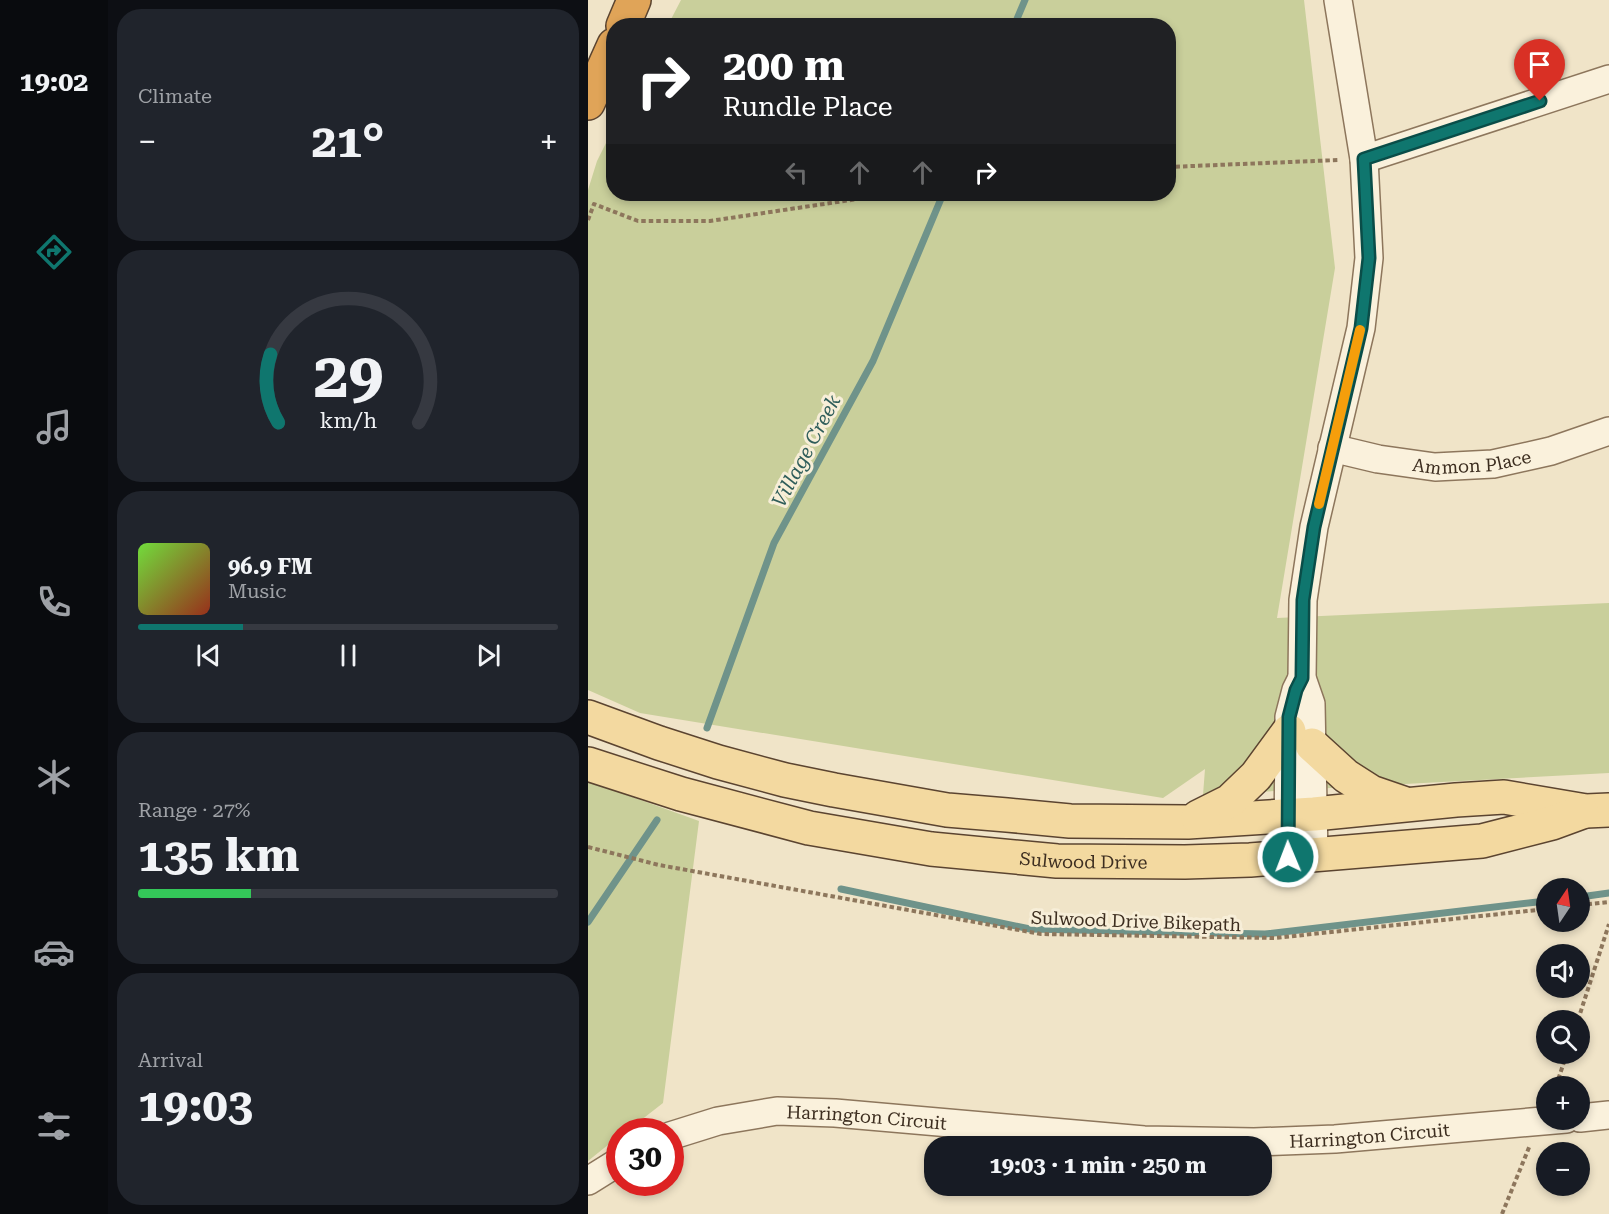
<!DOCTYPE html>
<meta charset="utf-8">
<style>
:root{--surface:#171b24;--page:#20242c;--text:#f1f3f6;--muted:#9ea1a6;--line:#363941;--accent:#0f766e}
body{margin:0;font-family:"Roboto Serif",serif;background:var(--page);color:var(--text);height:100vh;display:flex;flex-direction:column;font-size:22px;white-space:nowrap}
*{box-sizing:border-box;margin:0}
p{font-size:20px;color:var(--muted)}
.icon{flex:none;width:33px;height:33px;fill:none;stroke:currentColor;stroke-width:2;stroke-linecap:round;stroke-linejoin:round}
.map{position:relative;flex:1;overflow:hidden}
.side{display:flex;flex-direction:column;gap:9px;padding:9px;background:#0d0f14;width:480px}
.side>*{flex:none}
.banner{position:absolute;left:18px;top:18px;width:570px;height:183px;border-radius:24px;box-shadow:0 3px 9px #0003;background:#202124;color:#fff;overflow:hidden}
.needle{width:39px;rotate:13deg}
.tools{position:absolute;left:948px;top:878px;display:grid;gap:12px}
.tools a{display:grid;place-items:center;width:54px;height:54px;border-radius:50%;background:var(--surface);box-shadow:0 3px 9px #0003;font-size:30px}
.speed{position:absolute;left:18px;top:1118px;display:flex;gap:12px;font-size:30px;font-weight:700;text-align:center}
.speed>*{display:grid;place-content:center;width:78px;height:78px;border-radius:50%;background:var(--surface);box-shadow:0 3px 9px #0003;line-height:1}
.speed .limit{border:9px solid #d22;background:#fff;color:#111}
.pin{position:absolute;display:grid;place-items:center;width:51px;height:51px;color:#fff;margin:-62px -26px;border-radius:50% 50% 50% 0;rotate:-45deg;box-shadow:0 0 6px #0007}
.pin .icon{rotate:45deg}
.me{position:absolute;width:66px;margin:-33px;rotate:359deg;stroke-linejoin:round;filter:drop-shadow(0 0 4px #0008)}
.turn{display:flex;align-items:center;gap:21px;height:126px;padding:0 18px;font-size:27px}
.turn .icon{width:78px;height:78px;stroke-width:2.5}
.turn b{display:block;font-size:42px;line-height:51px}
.lanes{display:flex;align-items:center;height:57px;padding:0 18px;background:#0003;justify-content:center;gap:30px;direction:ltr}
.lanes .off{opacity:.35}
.big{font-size:45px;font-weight:700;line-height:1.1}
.side .card{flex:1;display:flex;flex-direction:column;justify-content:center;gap:9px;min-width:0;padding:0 21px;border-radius:24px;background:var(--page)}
.side .dial{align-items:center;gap:0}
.dial svg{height:156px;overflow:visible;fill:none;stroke:var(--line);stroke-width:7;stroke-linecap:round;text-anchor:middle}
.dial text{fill:var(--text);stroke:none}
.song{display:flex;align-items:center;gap:18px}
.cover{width:72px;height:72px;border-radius:9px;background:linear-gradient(135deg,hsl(100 70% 55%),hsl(10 70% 35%))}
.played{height:6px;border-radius:3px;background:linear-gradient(90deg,var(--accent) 25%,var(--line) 25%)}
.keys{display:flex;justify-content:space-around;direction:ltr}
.heat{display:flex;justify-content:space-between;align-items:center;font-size:33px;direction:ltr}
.charge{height:9px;border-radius:4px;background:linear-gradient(90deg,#34c759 27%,var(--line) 0)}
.trip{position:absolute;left:336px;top:1136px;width:348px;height:60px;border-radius:24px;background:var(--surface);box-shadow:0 3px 9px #0003;font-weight:700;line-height:60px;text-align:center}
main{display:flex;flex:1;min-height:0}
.tabs{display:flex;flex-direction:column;width:108px;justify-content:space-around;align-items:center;background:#090b0e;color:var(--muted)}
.tabs .icon{width:42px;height:42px}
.tabs .active{color:var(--accent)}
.tabs b{font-size:27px;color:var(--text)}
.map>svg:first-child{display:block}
.green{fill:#c9cf9b}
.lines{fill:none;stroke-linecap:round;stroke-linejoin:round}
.stream{stroke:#6f938a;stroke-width:7}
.minor-casing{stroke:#8d765c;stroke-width:30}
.major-casing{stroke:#5b4430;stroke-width:36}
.highway-casing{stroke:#5b4430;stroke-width:36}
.path{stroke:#8d765c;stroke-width:4;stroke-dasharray:4.5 3;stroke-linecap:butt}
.minor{stroke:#faf1dc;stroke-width:27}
.major{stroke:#f3d9a0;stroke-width:33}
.highway{stroke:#e0a458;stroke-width:33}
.route-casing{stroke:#0a4d48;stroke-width:15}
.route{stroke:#0f766e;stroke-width:10}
.slow{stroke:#f59e0b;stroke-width:10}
.labels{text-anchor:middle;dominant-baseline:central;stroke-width:6;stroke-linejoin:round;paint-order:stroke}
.street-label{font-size:18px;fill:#3d2e20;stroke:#f7eed8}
.water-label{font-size:20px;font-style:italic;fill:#2f5d5a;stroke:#f7eed8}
</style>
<main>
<nav class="tabs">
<b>19:02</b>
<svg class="icon active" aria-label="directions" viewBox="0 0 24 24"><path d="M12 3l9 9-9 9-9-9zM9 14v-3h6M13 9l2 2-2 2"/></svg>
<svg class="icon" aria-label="music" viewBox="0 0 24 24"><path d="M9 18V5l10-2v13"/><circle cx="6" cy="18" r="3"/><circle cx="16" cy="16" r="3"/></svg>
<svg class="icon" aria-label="phone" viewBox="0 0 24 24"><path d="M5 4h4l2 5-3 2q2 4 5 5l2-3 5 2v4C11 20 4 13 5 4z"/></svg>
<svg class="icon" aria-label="climate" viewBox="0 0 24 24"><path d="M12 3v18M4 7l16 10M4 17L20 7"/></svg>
<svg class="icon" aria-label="car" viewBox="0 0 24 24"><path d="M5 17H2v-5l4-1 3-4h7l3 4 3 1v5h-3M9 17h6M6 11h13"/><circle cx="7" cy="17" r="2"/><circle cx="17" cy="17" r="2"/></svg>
<svg class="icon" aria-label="filters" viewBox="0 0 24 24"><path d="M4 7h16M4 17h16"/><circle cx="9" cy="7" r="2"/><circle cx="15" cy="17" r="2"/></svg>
</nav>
<section class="side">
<div class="card"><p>Climate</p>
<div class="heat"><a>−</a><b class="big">21°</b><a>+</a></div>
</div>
<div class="card dial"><svg viewBox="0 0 100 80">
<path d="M14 69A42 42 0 1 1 86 69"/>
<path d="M14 69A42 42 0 0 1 10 34" stroke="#0f766e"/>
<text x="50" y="56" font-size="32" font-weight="700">29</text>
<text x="50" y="72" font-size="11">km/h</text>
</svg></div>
<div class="card">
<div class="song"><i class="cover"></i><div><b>96.9 FM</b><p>Music</p></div></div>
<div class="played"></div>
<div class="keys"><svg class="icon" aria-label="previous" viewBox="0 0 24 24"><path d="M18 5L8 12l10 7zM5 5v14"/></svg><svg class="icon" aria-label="pause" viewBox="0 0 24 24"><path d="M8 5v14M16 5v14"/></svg><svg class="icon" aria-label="next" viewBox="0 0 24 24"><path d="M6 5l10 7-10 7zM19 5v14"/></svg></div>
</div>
<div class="card"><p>Range · 27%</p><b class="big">135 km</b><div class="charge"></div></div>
<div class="card"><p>Arrival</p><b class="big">19:03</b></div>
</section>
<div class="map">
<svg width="1021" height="1214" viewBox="0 0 1021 1214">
<rect width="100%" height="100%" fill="#f0e4c8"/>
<path class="green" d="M 93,0 L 716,0 L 747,268 L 689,618 L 1021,603 L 1021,773 L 615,795 L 617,769 L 575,798 L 52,713 L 0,690 L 0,190 L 9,161 L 25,129 L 26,194 L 580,194 L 580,26 L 80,25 Z
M 0,781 L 111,821 L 75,1103 L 39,1131 L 32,1131 L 31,1136 L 0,1161 Z"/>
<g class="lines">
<path class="stream" d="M 426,26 L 437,0
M 119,728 L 186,543 L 285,361 L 355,194
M 253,889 L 442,929 L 677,934 L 958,901
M 992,897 L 1021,893
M 0,922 L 69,820"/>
<defs>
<g id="minor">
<path d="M 776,159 L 1021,79"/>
<path id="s1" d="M 744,448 L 790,459 L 847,467 L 905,464 L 963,451 L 1021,431"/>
<path d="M 726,856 L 723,704 L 714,678 L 715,600 L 726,527 L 773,328 L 781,258 L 776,159 L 750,0"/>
<path d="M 700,857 L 701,717 L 708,690 L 714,678"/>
<path d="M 992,1118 L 1021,1115"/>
<path id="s2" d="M 82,1136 L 130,1121 L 189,1111 L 247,1113 L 556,1140 L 666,1142 L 747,1139 L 978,1119"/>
<path d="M 0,1181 L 32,1161"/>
</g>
<g id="major">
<path d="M 0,717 L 71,743 L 130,762 L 197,780 L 246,790 L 359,810 L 419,815 L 482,821 L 600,822 L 726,814 L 868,800 L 916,797 L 998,811 L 1021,810"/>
<path d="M 724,745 L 758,776 L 783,792 L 815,803"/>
<path id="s3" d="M 0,764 L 93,794 L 221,828 L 343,849 L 469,861 L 597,862 L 662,860 L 894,841 L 964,823 L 994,812"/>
<path d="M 610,817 L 642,801 L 668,776 L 701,731"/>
</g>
<path id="highway" d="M 35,26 L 46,0
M 0,103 L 26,45"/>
</defs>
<use href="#minor" class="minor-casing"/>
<use href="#major" class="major-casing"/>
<use href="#highway" class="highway-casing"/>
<path class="path" d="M 580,167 L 751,160
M 0,220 L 6,204 L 50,221 L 122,221 L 303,194
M 0,847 L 71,865 L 453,934 L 687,938 L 958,909
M 992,905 L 1021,902
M 990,1020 L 1021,924
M 968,1086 L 979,1053
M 914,1214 L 942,1145"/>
<use href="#minor" class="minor"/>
<use href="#major" class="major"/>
<use href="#highway" class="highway"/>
</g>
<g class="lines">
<defs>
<path id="route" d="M 700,857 L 701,717 L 708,690 L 714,678 L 715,600 L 726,527 L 773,328 L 781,258 L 776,159 L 952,101"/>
</defs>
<use href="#route" class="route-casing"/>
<use href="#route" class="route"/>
<path class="slow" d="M 731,504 L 772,330"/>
</g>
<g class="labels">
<g class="street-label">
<text stroke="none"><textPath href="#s1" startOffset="142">Ammon Place</textPath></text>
<text stroke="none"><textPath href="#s3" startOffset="507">Sulwood Drive</textPath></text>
<text transform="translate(548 921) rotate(2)">Sulwood Drive Bikepath</text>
<text stroke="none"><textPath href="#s2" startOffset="200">Harrington Circuit</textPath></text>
<text stroke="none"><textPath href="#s2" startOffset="704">Harrington Circuit</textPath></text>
</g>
<g class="water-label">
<text transform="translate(218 451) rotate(-62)">Village Creek</text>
</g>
</g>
</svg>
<div class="tools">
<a><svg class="needle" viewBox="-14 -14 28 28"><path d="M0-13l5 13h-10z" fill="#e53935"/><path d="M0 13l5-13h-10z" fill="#9ea1a6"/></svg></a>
<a><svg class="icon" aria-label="sound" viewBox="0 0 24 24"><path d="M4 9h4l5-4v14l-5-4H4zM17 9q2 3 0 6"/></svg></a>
<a><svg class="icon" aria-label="search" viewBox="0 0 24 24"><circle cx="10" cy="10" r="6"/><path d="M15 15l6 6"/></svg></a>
<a>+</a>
<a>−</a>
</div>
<div class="speed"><div class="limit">30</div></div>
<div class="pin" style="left:952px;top:101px;background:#d93025"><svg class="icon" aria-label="arrive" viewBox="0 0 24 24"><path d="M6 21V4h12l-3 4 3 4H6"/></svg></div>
<svg class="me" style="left:700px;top:857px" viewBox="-20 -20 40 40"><circle r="17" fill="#0f766e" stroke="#fff" stroke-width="3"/><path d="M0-11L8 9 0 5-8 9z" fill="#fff"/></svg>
<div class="trip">19:03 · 1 min · 250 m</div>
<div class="banner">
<div class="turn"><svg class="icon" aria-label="right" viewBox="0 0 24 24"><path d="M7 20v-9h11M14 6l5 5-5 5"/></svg><div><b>200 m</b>Rundle Place</div></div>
<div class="lanes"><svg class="icon off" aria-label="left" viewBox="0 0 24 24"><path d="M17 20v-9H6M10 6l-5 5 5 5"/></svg><svg class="icon off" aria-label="ahead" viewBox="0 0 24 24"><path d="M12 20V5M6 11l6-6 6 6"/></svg><svg class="icon off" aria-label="ahead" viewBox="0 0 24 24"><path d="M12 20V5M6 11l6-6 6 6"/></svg><svg class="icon" aria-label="right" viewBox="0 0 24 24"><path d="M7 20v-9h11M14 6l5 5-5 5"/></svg></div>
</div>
</div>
</main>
